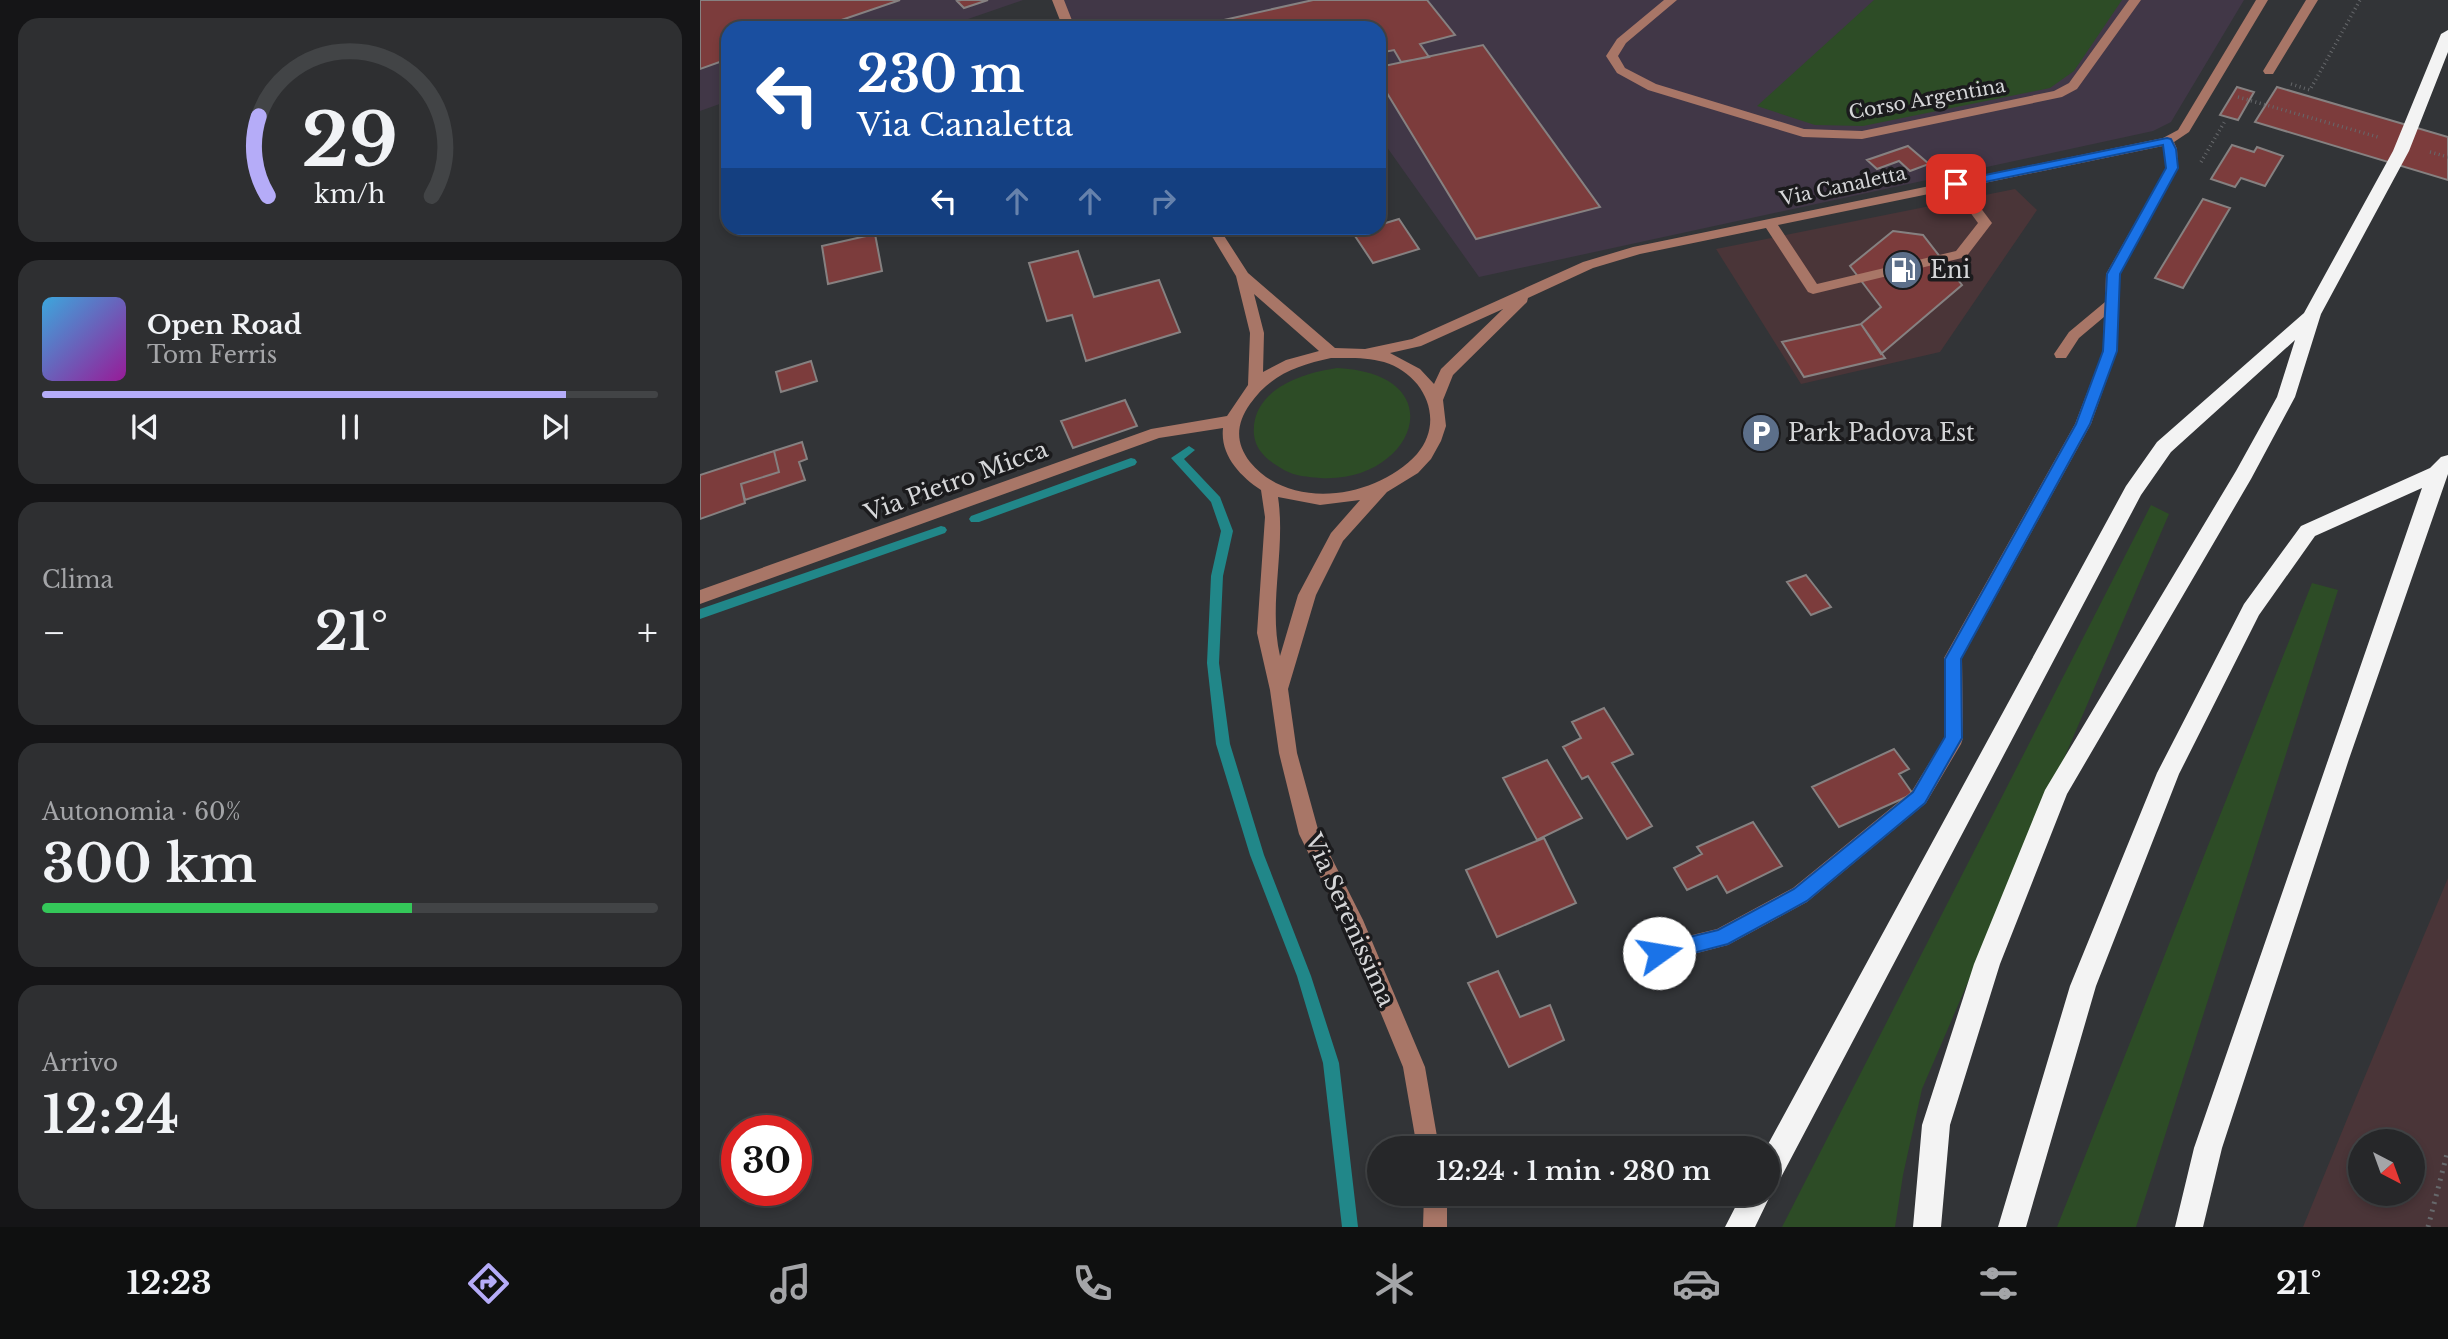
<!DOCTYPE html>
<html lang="it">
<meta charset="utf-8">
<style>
:root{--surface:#262729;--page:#2e2f31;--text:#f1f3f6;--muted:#a4a5a8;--line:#424446;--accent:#b5acf8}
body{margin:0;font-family:"Libre Baskerville",serif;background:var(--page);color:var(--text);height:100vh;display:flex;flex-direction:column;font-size:26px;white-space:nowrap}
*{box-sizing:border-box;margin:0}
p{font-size:23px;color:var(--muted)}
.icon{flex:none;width:38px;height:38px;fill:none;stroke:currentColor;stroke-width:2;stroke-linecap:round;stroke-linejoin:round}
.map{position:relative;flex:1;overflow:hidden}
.drawer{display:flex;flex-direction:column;gap:18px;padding:18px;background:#151517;width:700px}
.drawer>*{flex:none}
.guide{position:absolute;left:21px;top:21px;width:665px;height:214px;border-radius:21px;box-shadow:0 4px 10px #0003,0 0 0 2px var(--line);background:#1a4fa0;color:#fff;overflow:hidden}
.needle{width:46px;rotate:139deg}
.buttons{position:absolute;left:1648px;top:1129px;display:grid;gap:14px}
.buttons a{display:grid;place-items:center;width:77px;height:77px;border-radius:50%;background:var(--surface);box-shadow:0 4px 10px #0003,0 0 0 2px var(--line);font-size:35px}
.speed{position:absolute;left:21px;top:1115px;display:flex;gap:14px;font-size:35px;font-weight:700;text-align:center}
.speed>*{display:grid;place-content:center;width:91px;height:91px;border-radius:50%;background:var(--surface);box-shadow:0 4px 10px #0003,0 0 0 2px var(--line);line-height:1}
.speed .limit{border:10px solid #d22;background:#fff;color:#111}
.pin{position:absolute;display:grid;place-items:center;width:60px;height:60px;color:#fff;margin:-30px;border-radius:14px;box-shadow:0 4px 10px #0006}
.me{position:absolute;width:77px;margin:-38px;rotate:77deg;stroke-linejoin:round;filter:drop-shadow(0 0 5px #0008)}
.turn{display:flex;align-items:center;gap:24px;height:147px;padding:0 21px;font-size:32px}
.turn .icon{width:91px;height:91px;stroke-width:2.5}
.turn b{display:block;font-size:49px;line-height:60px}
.lanes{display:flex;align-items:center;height:66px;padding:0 21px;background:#0003;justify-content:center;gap:35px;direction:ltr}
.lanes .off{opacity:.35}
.big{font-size:52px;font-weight:600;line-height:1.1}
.drawer .widget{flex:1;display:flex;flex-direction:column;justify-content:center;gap:10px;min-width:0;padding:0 24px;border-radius:21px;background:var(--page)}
.drawer .dial{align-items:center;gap:0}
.dial svg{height:182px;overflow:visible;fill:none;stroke:var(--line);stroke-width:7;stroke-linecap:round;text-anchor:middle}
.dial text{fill:var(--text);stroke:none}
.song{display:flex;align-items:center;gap:21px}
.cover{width:84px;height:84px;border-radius:10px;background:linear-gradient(135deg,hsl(200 70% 55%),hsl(300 70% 35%))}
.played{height:7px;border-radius:4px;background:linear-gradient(90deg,var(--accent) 85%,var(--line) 85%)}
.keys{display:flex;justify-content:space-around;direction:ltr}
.heat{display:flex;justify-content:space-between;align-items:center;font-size:38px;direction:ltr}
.charge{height:10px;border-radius:5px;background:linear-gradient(90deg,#34c759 60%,var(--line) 0)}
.trip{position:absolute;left:667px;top:1136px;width:413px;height:70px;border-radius:35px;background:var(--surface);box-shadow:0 4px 10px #0003,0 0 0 2px var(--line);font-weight:600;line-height:70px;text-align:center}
.tabs{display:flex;height:112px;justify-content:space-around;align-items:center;background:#0f1010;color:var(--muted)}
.tabs .icon{width:49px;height:49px}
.tabs .current{color:var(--accent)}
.tabs b{font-size:32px;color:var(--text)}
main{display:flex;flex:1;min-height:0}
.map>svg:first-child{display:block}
.commercial{fill:#4a3538;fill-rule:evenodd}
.industrial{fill:#413747}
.green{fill:#2d4c26}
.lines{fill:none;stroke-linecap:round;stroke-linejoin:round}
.stream{fill:#218789;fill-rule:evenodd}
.building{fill:#7c3c3c;stroke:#868181;stroke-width:2}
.path-far1{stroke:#66686b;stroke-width:3.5;stroke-dasharray:1 3.5;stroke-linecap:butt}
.path{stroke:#66686b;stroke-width:5;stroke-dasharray:2 6;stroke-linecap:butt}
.minor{fill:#a87667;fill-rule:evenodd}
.highway{fill:#f3f3f3;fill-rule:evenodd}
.route{fill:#1a73e8;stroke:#114b97;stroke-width:2}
.labels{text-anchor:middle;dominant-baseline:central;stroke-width:7;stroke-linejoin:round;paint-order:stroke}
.far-street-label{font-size:19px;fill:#d5d6d8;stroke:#1b1b1d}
.poi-label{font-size:23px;fill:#d5d6d8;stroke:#1b1b1d;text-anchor:start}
.street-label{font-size:23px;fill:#d5d6d8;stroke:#1b1b1d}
</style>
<main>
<section class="drawer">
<div class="widget dial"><svg viewBox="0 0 100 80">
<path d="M14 69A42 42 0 1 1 86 69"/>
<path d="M14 69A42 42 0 0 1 10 34" stroke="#b5acf8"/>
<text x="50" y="56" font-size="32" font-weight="700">29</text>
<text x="50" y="72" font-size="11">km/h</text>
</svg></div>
<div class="widget">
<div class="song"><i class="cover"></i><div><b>Open Road</b><p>Tom Ferris</p></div></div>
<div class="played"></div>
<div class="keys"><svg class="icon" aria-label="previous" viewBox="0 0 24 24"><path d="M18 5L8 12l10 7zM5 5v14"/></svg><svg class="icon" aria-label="pause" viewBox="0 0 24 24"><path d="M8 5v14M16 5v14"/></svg><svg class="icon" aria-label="next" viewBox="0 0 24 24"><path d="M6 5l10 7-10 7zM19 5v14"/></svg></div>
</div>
<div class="widget"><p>Clima</p>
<div class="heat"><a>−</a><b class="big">21°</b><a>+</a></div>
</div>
<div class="widget"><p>Autonomia · 60%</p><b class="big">300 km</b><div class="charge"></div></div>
<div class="widget"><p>Arrivo</p><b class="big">12:24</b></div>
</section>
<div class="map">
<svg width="1748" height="1227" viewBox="0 0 1748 1227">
<rect width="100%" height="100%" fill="#323437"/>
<path class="commercial" d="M 1315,189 L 1337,210 L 1240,352 L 1101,384 L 1016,249 Z
M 1748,878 L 1748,1227 L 1603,1227 L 1650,1112 ZM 1661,1141 L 1713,1141 L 1713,1194 L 1661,1194 Z"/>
<path class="industrial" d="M 0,0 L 323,0 L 242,28 L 28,28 L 28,101 L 0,111 Z
M 356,0 L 1544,0 L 1471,122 L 1453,131 L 779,277 L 679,136 L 679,28 L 373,28 Z"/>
<path class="green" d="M 1174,0 L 1422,0 L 1374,71 L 1350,88 L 1163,126 L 1115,125 L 1057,106 Z
M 637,368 C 757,374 714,484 620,478 C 608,477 595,476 584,470 C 570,462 556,452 554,435 C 550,390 602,373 637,368 Z
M 1451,505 L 1469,514 L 1222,1089 L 1203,1175 L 1195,1227 L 1082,1227 Z
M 1612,583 L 1638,590 L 1436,1227 L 1357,1227 Z"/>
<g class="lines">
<path class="stream" d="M 489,446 L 495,450 L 484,459 L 520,497 L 533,531 L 523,576 L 519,663 L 530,744 L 564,855 L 611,976 L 639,1063 L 658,1227 L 642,1227 L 623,1063 L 597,976 L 550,855 L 516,744 L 507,663 L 511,576 L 521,531 L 511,502 L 471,458 Z
M 431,458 L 435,459 L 437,462 L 435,465 L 279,522 L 271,522 L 269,519 L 271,516 Z
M 241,526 L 245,527 L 247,530 L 245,533 L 0,619 L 0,609 Z"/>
</g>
<path class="building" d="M 0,0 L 200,0 L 118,28 L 28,28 L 28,59 L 0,69 Z
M 261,0 L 288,0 L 264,8 L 257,1 Z
M 613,0 L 727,0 L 755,35 L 720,44 L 729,57 L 701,62 L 694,50 L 679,53 L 679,28 L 488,28 Z
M 783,45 L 900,207 L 776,239 L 679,80 L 679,67 Z
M 1537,87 L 1554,92 L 1538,120 L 1520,115 Z
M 1577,87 L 1748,137 L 1748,180 L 1555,122 Z
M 1532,145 L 1554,152 L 1557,147 L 1583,156 L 1565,186 L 1541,178 L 1535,187 L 1511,179 Z
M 1208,146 L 1229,164 L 1210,171 L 1199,161 L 1177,169 L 1167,160 Z
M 1503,199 L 1530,208 L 1483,288 L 1455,278 Z
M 699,219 L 719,249 L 673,263 L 653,233 L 679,228 L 679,225 Z
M 1193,231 L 1223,235 L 1262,285 L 1181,354 L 1161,324 L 1181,307 L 1150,266 Z
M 175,234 L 182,271 L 128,284 L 122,246 Z
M 378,251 L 394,297 L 459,280 L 480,332 L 386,361 L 372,315 L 347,321 L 329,263 Z
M 1161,324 L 1185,358 L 1104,377 L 1082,342 Z
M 111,361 L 117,381 L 81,392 L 76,372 Z
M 425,400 L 437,426 L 373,448 L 361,421 Z
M 102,442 L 107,459 L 99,462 L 105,480 L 45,500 L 41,484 L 79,472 L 74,451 Z
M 74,451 L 79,472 L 41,484 L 45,503 L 0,519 L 0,475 Z
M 1106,575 L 1131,607 L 1111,615 L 1087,582 Z
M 904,708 L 933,754 L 912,763 L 952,826 L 927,839 L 888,776 L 882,779 L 863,747 L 881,738 L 872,722 Z
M 1194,749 L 1209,769 L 1199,774 L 1213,794 L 1139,827 L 1112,787 Z
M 847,760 L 882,818 L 837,840 L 803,778 Z
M 1053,822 L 1082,866 L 1027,893 L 1017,876 L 987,890 L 974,868 L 1002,854 L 997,847 Z
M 844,838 L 876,903 L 797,937 L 766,870 Z
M 798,971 L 820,1017 L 850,1005 L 864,1040 L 809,1067 L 768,983 Z"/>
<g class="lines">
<path class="path-far1" d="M 1591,84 L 1610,90 L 1660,0
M 1538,97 L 1678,137
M 1730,152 L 1748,157
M 1501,162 L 1525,121"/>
<path class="path" d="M 1728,1227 L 1748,1150"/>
<path class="minor" d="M 352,0 L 364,0 L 375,28 L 363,28 Z
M 964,0 L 977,0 L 926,43 L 918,56 L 925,68 L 956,84 L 1104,129 L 1162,131 L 1354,91 L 1369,83 L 1429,0 L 1441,0 L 1377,89 L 1362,97 L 1162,139 L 1103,137 L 948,90 L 917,73 L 906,56 L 917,39 Z
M 1556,0 L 1568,0 L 1489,132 L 1474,142 L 1477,149 L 1478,168 L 1420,274 L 1417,351 L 1391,424 L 1262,658 L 1263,738 L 1261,744 L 1226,803 L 1107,902 L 1028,945 L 959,963 L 952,960 L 949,953 L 952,946 L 959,943 L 1017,929 L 1093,888 L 1212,791 L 1245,737 L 1244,658 L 1375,424 L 1403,351 L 1404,317 L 1379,338 L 1366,358 L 1356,358 L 1354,354 L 1369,332 L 1405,302 L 1406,274 L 1466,168 L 1463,146 L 1265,187 L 1292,223 L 1266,257 L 1113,294 L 1108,292 L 1066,228 L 940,254 L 893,268 L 828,298 L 827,302 L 753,375 L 743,400 L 746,426 L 741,441 L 731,459 L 718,473 L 687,492 L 643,541 L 616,595 L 588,689 L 597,753 L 619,833 L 663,920 L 725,1067 L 739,1148 L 717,1148 L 703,1067 L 647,931 L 599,834 L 579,753 L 570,690 L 557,633 L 565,517 L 561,490 C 540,476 520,455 523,428 L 459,438 L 0,604 L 0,590 L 451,429 L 527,416 L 548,385 L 550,333 L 536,276 L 507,228 L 519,228 L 548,273 L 635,348 L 665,349 L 712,339 L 883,262 L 933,247 L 1463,138 L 1478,130 ZM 1253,189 L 1278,223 L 1256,251 L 1117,284 L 1078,225 ZM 554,294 L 619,351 L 586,360 L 563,372 L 564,333 ZM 803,309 L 741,369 L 734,384 L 720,369 L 690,353 L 721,346 ZM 631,358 C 648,358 667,357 684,362 C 724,374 746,420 717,454 C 677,498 591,512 550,462 C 535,443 536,424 550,404 C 570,375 598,365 631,358 ZM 578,497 L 620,505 L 660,500 L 631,533 L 598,595 L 580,656 C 568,604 586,550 578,497 Z
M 1606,0 L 1618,0 L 1573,74 L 1565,74 L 1563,71 Z
M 724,1194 L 747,1194 L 747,1227 L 723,1227 Z"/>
<path class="highway" d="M 1748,30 L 1748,52 L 1709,151 L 1621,314 L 1595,397 L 1551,479 L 1367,794 L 1300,964 L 1250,1125 L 1241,1227 L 1213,1227 L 1222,1125 L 1274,964 L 1345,790 L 1536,471 L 1577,397 L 1595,340 L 1471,452 L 1441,495 L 1078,1183 L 1068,1187 L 1071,1194 L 1055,1227 L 1025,1227 L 1042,1194 L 1068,1194 L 1066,1148 L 1426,486 L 1457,442 L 1604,313 L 1693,151 L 1741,34 Z
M 1748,455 L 1748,474 L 1649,759 L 1522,1148 L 1503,1227 L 1475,1227 L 1494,1148 L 1722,488 L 1615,536 L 1559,615 L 1479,774 L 1396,986 L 1326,1227 L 1298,1227 L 1370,986 L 1457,773 L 1544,604 L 1601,526 L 1730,468 L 1741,457 Z"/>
</g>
<path class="route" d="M 1467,138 L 1471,139 L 1476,149 L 1478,168 L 1420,274 L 1417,351 L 1390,424 L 1261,659 L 1262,738 L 1225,803 L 1107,901 L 1028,944 L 959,962 L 952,959 L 949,953 L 952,946 L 1018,930 L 1094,889 L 1213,792 L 1245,737 L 1245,659 L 1376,424 L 1403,351 L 1407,274 L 1466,168 L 1463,145 L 1256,188 L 1250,184 L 1256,181 Z"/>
<defs>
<symbol id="fuel-disc" viewBox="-11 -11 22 22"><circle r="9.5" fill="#5c6f8a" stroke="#1b1b1d"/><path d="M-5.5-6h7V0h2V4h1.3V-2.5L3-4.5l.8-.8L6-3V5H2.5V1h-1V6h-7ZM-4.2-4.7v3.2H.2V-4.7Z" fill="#fff"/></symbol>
<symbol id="parking-disc" viewBox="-11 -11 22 22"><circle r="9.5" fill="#5c6f8a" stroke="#1b1b1d"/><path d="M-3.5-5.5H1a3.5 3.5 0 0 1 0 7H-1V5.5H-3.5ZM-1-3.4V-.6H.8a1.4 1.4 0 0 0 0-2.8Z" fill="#fff"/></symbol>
</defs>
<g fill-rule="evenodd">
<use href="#fuel-disc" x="1181" y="248" width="44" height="44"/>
<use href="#parking-disc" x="1039" y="411" width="44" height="44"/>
</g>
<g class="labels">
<g class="far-street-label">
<text transform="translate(1227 99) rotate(-10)">Corso Argentina</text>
<text transform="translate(1143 186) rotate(-12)">Via Canaletta</text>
</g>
<g class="poi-label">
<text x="1230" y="270">Eni</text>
<text x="1088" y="433">Park Padova Est</text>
</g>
<g class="street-label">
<text transform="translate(256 481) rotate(-20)">Via Pietro Micca</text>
<text transform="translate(650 920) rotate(66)">Via Serenissima</text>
</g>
</g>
</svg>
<div class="buttons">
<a><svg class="needle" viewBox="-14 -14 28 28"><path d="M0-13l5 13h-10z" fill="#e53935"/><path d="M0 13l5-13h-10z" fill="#a4a5a8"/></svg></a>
</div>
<div class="speed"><div class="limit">30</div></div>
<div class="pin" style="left:1256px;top:184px;background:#d93025"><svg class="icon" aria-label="arrive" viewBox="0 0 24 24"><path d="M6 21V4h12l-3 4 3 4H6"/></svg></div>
<svg class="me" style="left:959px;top:953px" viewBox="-20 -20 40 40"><circle r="19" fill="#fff"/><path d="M0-13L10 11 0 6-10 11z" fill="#1a73e8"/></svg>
<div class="trip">12:24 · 1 min · 280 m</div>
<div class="guide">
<div class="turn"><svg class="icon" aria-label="left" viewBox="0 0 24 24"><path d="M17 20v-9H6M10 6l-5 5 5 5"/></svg><div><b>230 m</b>Via Canaletta</div></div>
<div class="lanes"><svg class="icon" aria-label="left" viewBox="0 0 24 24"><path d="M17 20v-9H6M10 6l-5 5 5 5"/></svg><svg class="icon off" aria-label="ahead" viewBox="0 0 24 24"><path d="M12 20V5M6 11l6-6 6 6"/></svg><svg class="icon off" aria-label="ahead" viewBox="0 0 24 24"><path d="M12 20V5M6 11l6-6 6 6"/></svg><svg class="icon off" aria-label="right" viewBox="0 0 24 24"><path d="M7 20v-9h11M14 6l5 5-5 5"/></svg></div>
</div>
</div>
</main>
<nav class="tabs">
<b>12:23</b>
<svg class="icon current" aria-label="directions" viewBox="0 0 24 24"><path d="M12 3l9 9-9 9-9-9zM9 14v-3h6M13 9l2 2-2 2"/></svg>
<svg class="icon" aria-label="music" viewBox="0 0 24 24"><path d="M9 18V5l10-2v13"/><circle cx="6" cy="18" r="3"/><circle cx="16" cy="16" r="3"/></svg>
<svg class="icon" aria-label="phone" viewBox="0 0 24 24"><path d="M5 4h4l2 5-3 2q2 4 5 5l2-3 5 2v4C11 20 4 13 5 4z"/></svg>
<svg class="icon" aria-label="climate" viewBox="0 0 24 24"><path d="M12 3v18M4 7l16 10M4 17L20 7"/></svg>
<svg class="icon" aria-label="car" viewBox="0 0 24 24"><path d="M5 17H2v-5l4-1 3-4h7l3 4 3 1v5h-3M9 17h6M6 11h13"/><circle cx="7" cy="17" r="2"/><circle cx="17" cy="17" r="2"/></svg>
<svg class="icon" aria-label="filters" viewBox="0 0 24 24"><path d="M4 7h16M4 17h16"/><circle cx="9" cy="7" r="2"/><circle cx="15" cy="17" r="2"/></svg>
<b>21°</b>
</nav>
